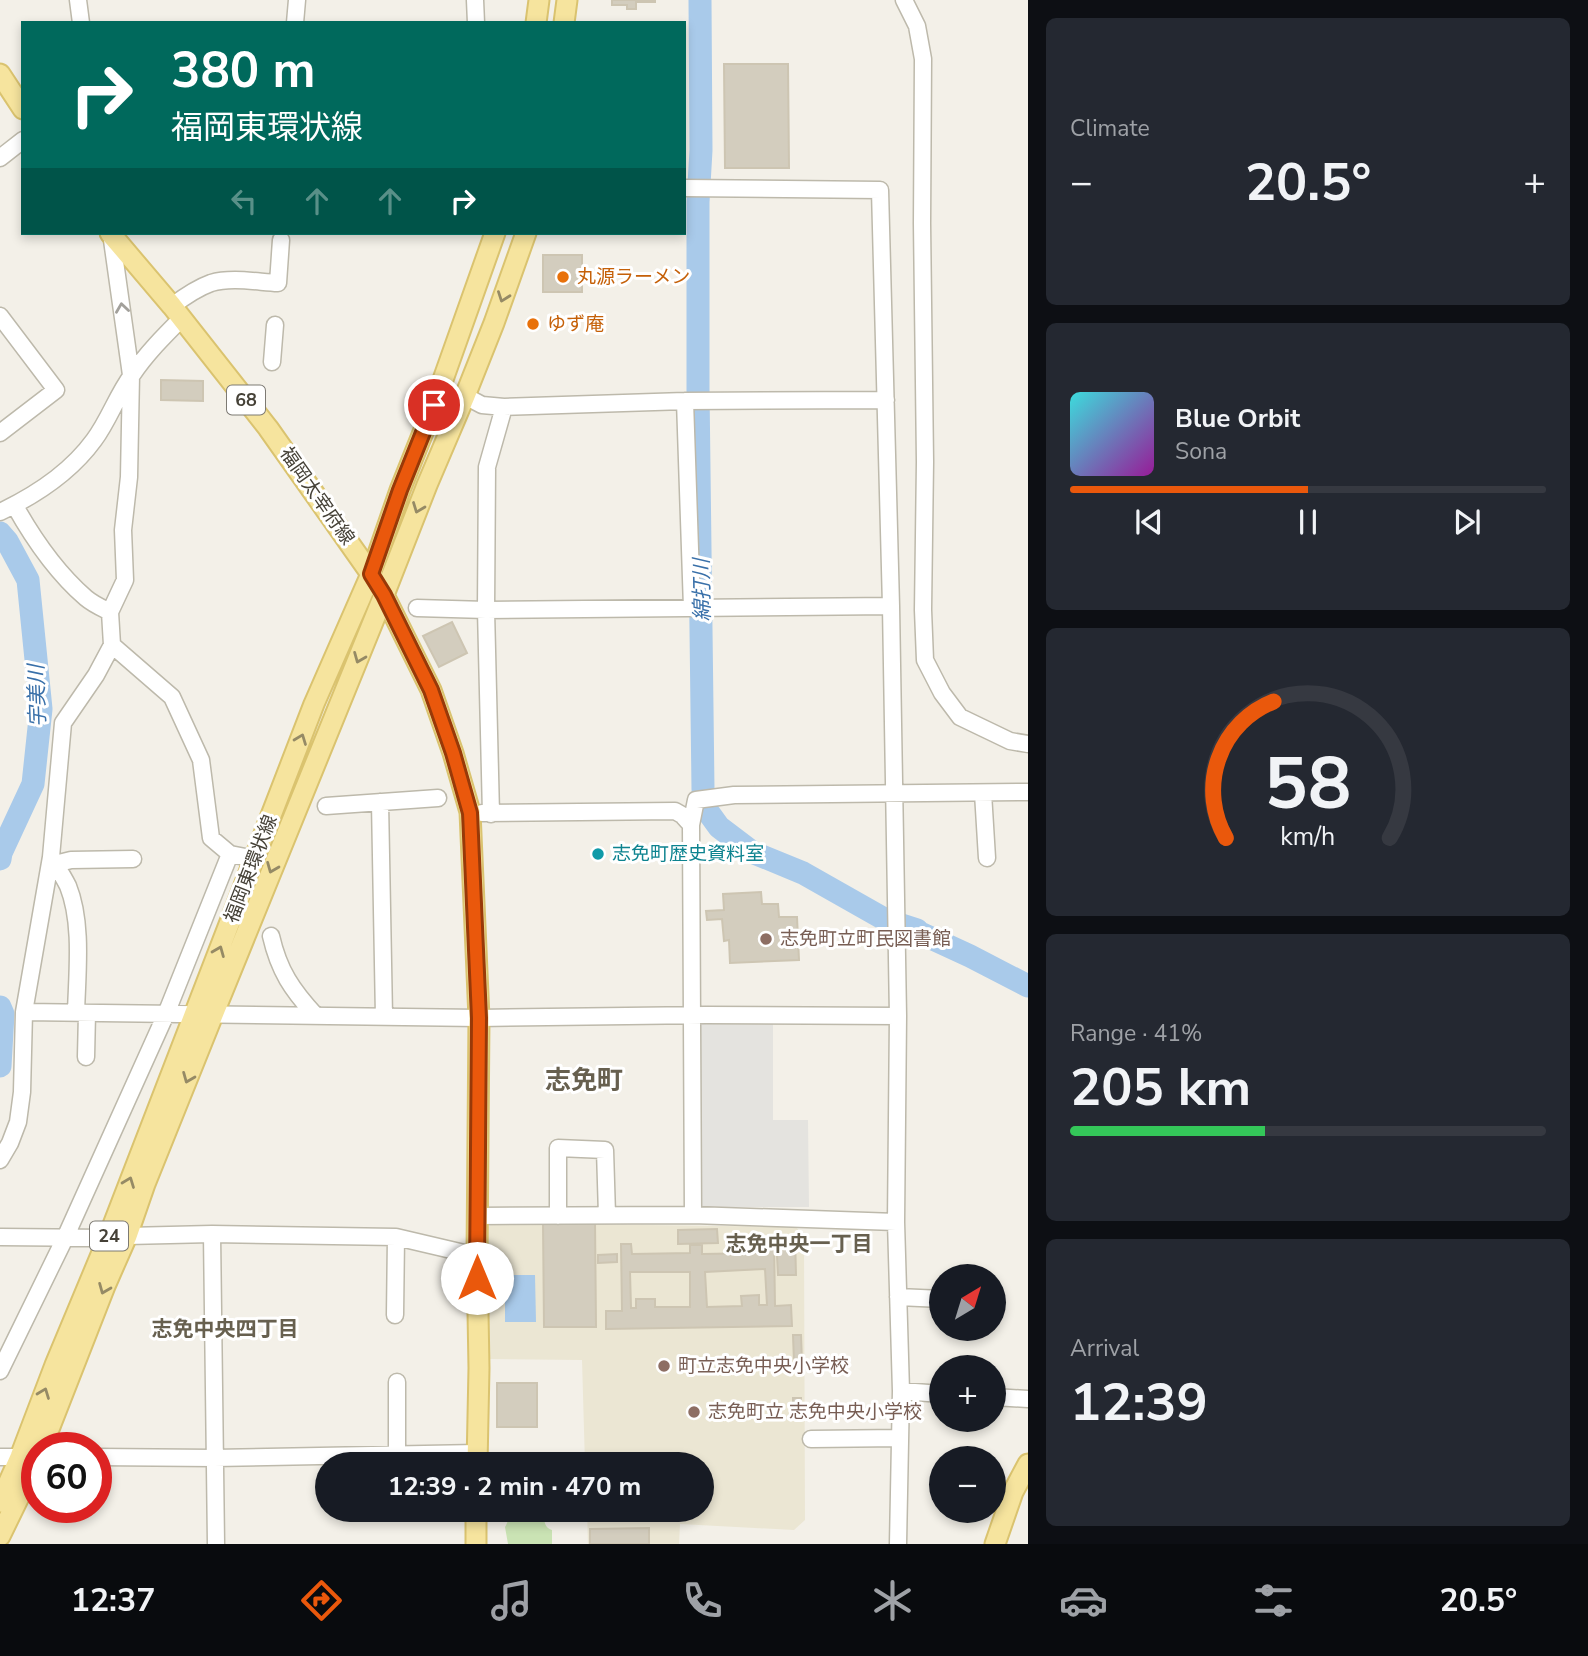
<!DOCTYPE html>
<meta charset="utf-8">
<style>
:root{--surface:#171b24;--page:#242831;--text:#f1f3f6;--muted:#9ea1a6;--line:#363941;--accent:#ea580c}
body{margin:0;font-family:"Nunito Sans","Noto Sans JP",sans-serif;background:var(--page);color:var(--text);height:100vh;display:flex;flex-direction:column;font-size:26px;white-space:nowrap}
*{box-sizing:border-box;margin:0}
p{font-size:23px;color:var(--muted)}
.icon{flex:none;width:38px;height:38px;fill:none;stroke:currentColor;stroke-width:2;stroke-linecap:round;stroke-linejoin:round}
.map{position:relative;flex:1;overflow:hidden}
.drawer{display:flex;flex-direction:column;gap:18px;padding:18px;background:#0d0f14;width:560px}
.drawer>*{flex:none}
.banner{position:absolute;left:21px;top:21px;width:665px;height:214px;border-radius:0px;box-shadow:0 4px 10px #0003;background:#00695c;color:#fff;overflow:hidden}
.needle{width:46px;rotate:38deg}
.buttons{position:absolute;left:929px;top:1264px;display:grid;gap:14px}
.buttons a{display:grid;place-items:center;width:77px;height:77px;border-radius:50%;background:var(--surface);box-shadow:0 4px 10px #0003;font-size:35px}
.speed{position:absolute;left:21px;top:1432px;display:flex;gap:14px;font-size:35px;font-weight:700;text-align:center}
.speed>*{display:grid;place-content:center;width:91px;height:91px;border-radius:50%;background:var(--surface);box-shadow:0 4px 10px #0003;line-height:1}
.speed .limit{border:10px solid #d22;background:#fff;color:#111}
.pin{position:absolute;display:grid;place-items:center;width:60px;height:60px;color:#fff;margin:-30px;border:4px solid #fff;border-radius:50%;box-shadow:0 2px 7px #0007}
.me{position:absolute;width:77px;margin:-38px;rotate:0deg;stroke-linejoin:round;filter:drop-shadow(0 0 5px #0008)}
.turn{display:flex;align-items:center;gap:24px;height:147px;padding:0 35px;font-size:32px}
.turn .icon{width:91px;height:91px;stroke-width:2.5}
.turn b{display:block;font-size:49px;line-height:60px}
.lanes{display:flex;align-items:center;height:66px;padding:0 35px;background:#0003;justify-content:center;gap:35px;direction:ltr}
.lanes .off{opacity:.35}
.big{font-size:52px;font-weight:700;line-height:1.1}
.drawer .widget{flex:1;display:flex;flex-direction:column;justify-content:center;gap:10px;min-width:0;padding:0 24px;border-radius:10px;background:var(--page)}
.drawer .dial{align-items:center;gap:0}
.dial svg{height:182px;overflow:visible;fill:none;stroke:var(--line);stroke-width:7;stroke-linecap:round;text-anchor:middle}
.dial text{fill:var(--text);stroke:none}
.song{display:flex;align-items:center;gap:21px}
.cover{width:84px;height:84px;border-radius:10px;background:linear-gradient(135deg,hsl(180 70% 55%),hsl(300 70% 35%))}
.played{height:7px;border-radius:4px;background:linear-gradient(90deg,var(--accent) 50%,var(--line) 50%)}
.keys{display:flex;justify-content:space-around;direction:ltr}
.heat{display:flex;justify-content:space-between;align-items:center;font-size:38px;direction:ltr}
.charge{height:10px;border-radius:5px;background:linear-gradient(90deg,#34c759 41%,var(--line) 0)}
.trip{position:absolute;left:315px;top:1452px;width:399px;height:70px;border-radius:35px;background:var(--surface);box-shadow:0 4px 10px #0003;font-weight:700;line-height:70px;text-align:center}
.menu{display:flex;height:112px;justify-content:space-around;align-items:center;background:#090b0e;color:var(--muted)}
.menu .icon{width:49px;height:49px}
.menu .current{color:var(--accent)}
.menu b{font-size:32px;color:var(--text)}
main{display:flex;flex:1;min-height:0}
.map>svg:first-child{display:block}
.education{fill:#ebe6d3}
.green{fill:#cae3b4}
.parking{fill:#e4e3df}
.water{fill:#a9caea}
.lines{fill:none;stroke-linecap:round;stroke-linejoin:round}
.river{stroke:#a9caea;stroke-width:23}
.building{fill:#d3cdbe;stroke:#cdc5b2;stroke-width:2;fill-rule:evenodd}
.minor-casing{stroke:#bdb9ab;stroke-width:19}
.major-casing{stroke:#dac36f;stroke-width:23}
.minor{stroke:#fff;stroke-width:16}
.major{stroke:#f6e49e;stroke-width:19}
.oneway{stroke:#958a65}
.oneway2{stroke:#a2a09b}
.route-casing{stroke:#983908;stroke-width:18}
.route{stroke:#ea580c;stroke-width:12}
.food-dot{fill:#e8710a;stroke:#fff;stroke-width:2.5}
.culture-dot{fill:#0f9aa8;stroke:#fff;stroke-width:2.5}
.education-dot{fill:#8d6e63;stroke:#fff;stroke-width:2.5}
.labels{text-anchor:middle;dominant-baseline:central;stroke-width:6;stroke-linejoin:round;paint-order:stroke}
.shield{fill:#fff;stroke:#7d7a73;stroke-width:2}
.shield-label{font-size:18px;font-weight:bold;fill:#454137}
.food-label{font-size:19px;fill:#c56008;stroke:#fff;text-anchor:start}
.street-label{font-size:19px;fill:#454137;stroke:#fff}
.culture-label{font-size:19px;fill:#0d838f;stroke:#fff;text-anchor:start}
.education-label{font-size:19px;fill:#785e54;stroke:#fff;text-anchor:start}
.water-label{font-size:21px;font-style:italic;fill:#3970a9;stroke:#fff}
.neighbourhood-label{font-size:21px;font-weight:bold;fill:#67604f;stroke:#fff}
.district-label{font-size:26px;font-weight:bold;fill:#67604f;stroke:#fff}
</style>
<main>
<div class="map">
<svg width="1028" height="1544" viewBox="0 0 1028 1544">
<rect width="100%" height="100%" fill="#f3f0e8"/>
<path class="education" d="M 493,1223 L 796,1227 L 804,1237 L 805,1520 L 794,1530 L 680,1524 L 679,1544 L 588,1544 L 587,1510 L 702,1510 L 702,1465 L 585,1465 L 582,1360 L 487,1359 L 482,1232 Z"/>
<path class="green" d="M 565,1453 L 575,1459 L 575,1465 L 510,1465 C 518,1449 549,1453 565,1453 Z
M 513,1510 L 537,1510 L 544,1515 C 544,1522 545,1528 552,1530 L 552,1544 L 508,1544 L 505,1527 C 509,1521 508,1515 513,1510 Z"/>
<path class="parking" d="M 696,1022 L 773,1022 L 773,1120 L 808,1120 L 809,1207 L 697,1207 Z"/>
<path class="water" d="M 505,1275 L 535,1275 L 536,1322 L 505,1322 Z"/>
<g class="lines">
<path class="river" d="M 700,0 L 701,150 L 698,202 L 698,389 L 703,789 L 706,809 L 719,827 L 752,852 L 803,873 L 886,920 L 917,930 L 918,932 L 970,956 L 1028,986
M 0,533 L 7,541 L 28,580 L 41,709 L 33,784 L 1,853 L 0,859
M 0,1007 L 3,1014 L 0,1066"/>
</g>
<path class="building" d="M 612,0 L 655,0 L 655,2 L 636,2 L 636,9 L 627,9 L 627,5 L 612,5 Z
M 724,64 L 788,64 L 789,168 L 725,168 Z
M 543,255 L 582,255 L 582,292 L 543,292 Z
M 161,380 L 203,381 L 203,401 L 161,400 Z
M 452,622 L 467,653 L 439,667 L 423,636 Z
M 761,892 L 762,904 L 778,904 L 779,917 L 797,917 L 799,960 L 730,963 L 729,940 L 724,941 L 722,919 L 707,920 L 706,911 L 724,910 L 723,894 Z
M 595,1221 L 596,1327 L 544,1327 L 543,1222 Z
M 717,1229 L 718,1243 L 678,1244 L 678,1230 Z
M 776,1236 L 795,1236 L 796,1275 L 778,1275 Z
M 759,1240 L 774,1240 L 775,1306 L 791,1305 L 792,1326 L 606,1329 L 606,1311 L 622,1311 L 621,1244 L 631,1244 L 632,1254 L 690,1253 L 690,1245 L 702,1245 L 702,1254 L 760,1253 ZM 765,1269 L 767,1305 L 759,1305 L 759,1295 L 741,1296 L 742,1306 L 707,1307 L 705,1272 ZM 630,1272 L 690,1272 L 690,1307 L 655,1307 L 655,1299 L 636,1299 L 636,1308 L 631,1308 Z
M 617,1254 L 617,1262 L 598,1263 L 598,1255 Z
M 793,1335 L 801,1335 L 802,1362 L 794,1362 Z
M 497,1383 L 537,1383 L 537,1427 L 497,1427 Z
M 793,1398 L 801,1398 L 801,1415 L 793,1415 Z
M 610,1510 L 649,1510 L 649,1515 L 621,1518 L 621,1511 L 611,1512 Z
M 649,1528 L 649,1544 L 590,1544 L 590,1529 Z"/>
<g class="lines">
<defs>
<path id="minor" d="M 78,0 L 81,23
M 475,0 L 476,23
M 904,0 L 917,26 L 923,59 L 922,223 L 925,462 L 923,610 L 925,660 L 942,693 L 960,717 L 1010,741 L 1028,744
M 295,23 L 297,0
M 0,158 L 23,140
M 684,188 L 880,190 L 891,606 L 898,1016 L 896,1222 L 901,1391 L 898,1544
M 172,306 C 184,297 197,288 211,283 C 231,277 257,282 278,283 L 281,240
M 0,316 L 56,390 L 0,433
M 272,362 L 275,325
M 465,396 L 482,405 L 504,407 L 685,401 L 886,400
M 685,401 L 692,608
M 15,506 C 34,540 56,572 86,598 C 93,604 102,608 110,612
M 0,512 C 36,495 70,473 94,440 C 109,420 117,395 132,375 C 146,354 164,336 182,318
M 417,608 L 486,610 L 891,606
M 112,645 L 172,697 L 201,760 L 211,838 L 230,854 L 255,859
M 983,793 L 987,858
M 380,802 L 384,1017
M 326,806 L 438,798
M 482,813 L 675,811 L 682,815 L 691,825
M 491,814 L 486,610 L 487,467 L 504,407
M 51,857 C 57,867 63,876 68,886 C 83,923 77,974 76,1013
M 55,864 L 71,860 L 133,859
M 271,936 C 279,971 292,990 316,1016
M 24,1012 L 479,1018 L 706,1015 L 898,1016
M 86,1057 L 87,1013
M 0,1160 L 10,1143 L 18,1122 L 22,1092 L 24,1012 L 51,857 L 63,723 L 96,675 L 112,645 L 110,612 L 125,580 L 123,530 L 129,477 L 131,375 L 111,233
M 693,1215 L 691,825 L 696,800 L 734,795 L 1028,792
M 478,1216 L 693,1215 L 896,1222
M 558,1216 L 558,1148 L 605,1150 L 607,1215
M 212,1234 L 216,1544
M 127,1236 L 212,1234 L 396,1237 L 477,1256
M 0,1237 L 108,1238
M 898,1297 L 942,1299
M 395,1315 L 396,1237
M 0,1371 L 65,1238 L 166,1014 L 230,854
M 901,1391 L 942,1394
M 994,1397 L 1028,1399
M 811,1439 L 900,1438
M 397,1455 L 397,1382
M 0,1457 L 29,1457
M 96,1457 L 214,1458 L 477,1453"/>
<path id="major" d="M 536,23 L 539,0
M 564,23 L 567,0
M 0,74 L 23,109
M 110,233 L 172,306 L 268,428 L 371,574 L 384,595 L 431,690 L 453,753 L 470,812 L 479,1018 L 477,1256 L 479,1368 L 477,1465
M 42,1447 L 105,1286 L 127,1236 L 145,1184 L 213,1015 L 384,595 L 427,485 L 465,396 L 494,323 L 526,233
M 0,1502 L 20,1457 L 55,1365 L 108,1238 L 314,704 L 371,574 L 400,490 L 434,405 L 495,233
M 0,1536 L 37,1460
M 476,1544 L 476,1510
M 995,1544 L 1013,1492 L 1028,1464"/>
</defs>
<use href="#minor" class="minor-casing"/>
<use href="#major" class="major-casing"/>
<use href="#minor" class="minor"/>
<use href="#major" class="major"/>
</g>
<defs><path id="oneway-chevron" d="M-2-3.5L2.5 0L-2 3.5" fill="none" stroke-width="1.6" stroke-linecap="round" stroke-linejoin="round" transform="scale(1.75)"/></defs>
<g class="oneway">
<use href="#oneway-chevron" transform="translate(503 297) rotate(110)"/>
<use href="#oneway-chevron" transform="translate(418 508) rotate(111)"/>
<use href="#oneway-chevron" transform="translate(359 658) rotate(112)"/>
<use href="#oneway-chevron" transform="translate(301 739) rotate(-69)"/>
<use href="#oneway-chevron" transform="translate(272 868) rotate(112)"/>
<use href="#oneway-chevron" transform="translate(219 951) rotate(-68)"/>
<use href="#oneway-chevron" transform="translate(188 1078) rotate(112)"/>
<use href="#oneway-chevron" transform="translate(129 1182) rotate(-69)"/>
<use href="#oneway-chevron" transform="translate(104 1289) rotate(112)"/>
<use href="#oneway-chevron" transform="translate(44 1393) rotate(-69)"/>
</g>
<use class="oneway2" href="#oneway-chevron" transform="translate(122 308) rotate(-98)"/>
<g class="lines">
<defs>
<path id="route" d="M 434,405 L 400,490 L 371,574 L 384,595 L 431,690 L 453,753 L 470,813 L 479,1018 L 477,1278"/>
</defs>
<use href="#route" class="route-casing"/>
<use href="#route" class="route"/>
</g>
<g class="food-dot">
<circle cx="563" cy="277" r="7"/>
<circle cx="533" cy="324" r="7"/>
</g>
<circle class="culture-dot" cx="598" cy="854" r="7"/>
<g class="education-dot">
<circle cx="766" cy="939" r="7"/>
<circle cx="664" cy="1366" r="7"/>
<circle cx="694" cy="1412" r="7"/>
</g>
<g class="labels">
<g class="shield">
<rect x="227" y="385.5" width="38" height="29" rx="5"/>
<rect x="90" y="1221.5" width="38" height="29" rx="5"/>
</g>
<g class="shield-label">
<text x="246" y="400">68</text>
<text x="109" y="1236">24</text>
</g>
<g class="food-label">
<text x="577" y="277">丸源ラーメン</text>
<text x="547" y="324">ゆず庵</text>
</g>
<g class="street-label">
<text transform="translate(317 496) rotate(55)">福岡太宰府線</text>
<text transform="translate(251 869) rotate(-69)">福岡東環状線</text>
</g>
<g class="culture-label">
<text x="612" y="854">志免町歴史資料室</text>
</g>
<g class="education-label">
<text x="780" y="939">志免町立町民図書館</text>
<text x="678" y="1366">町立志免中央小学校</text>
<text x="708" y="1412">志免町立 志免中央小学校</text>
</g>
<g class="water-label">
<text transform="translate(702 590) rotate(-91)">綿打川</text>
<text transform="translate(37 696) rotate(-92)">宇美川</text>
</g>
<g class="neighbourhood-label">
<text x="799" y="1244">志免中央一丁目</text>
<text x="225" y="1329">志免中央四丁目</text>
</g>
<g class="district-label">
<text x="584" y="1080">志免町</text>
</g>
</g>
</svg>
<div class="buttons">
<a><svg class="needle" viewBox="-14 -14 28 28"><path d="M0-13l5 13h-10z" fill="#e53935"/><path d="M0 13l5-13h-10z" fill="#9ea1a6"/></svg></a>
<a>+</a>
<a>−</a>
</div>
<div class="speed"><div class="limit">60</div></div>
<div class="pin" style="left:434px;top:405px;background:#d93025"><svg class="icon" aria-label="arrive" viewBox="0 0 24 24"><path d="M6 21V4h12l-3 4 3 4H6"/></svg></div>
<svg class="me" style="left:477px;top:1278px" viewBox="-20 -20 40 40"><circle r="19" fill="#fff"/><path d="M0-13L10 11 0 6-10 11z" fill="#ea580c"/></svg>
<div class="trip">12:39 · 2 min · 470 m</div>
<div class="banner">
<div class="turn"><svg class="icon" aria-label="right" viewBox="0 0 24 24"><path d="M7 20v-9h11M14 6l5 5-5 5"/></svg><div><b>380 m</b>福岡東環状線</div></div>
<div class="lanes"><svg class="icon off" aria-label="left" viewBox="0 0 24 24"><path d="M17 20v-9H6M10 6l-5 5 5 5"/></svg><svg class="icon off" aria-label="ahead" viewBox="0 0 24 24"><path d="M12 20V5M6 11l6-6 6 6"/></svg><svg class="icon off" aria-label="ahead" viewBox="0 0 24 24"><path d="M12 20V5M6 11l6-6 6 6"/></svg><svg class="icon" aria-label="right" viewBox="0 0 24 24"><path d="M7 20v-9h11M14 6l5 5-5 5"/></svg></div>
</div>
</div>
<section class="drawer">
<div class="widget"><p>Climate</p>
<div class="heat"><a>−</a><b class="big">20.5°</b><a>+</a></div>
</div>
<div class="widget">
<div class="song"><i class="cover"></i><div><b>Blue Orbit</b><p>Sona</p></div></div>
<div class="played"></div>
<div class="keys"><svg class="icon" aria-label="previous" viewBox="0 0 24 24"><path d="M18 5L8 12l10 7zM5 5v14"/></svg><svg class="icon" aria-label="pause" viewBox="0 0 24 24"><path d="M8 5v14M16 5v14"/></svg><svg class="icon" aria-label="next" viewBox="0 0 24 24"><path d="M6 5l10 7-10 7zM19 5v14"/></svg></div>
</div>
<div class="widget dial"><svg viewBox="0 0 100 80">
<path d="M14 69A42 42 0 1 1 86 69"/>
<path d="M14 69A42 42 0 0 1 35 9" stroke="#ea580c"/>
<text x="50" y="56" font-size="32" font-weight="700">58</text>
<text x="50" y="72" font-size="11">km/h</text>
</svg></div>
<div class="widget"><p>Range · 41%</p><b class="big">205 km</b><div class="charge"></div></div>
<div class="widget"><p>Arrival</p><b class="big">12:39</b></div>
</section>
</main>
<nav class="menu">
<b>12:37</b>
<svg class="icon current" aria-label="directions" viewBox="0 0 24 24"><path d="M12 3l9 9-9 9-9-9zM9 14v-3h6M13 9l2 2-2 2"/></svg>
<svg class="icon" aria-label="music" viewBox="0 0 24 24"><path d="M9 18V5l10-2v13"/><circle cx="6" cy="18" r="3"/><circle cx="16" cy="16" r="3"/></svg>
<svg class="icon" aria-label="phone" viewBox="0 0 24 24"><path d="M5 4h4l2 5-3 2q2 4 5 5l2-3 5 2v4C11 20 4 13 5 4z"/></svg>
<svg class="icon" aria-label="climate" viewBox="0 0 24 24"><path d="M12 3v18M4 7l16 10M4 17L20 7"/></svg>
<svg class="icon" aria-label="car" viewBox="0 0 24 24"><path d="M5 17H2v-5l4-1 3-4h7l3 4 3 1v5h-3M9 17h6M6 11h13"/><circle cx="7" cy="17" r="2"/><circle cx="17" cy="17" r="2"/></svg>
<svg class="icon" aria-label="filters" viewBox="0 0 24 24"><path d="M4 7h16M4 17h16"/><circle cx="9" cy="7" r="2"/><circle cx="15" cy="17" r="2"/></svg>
<b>20.5°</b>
</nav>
